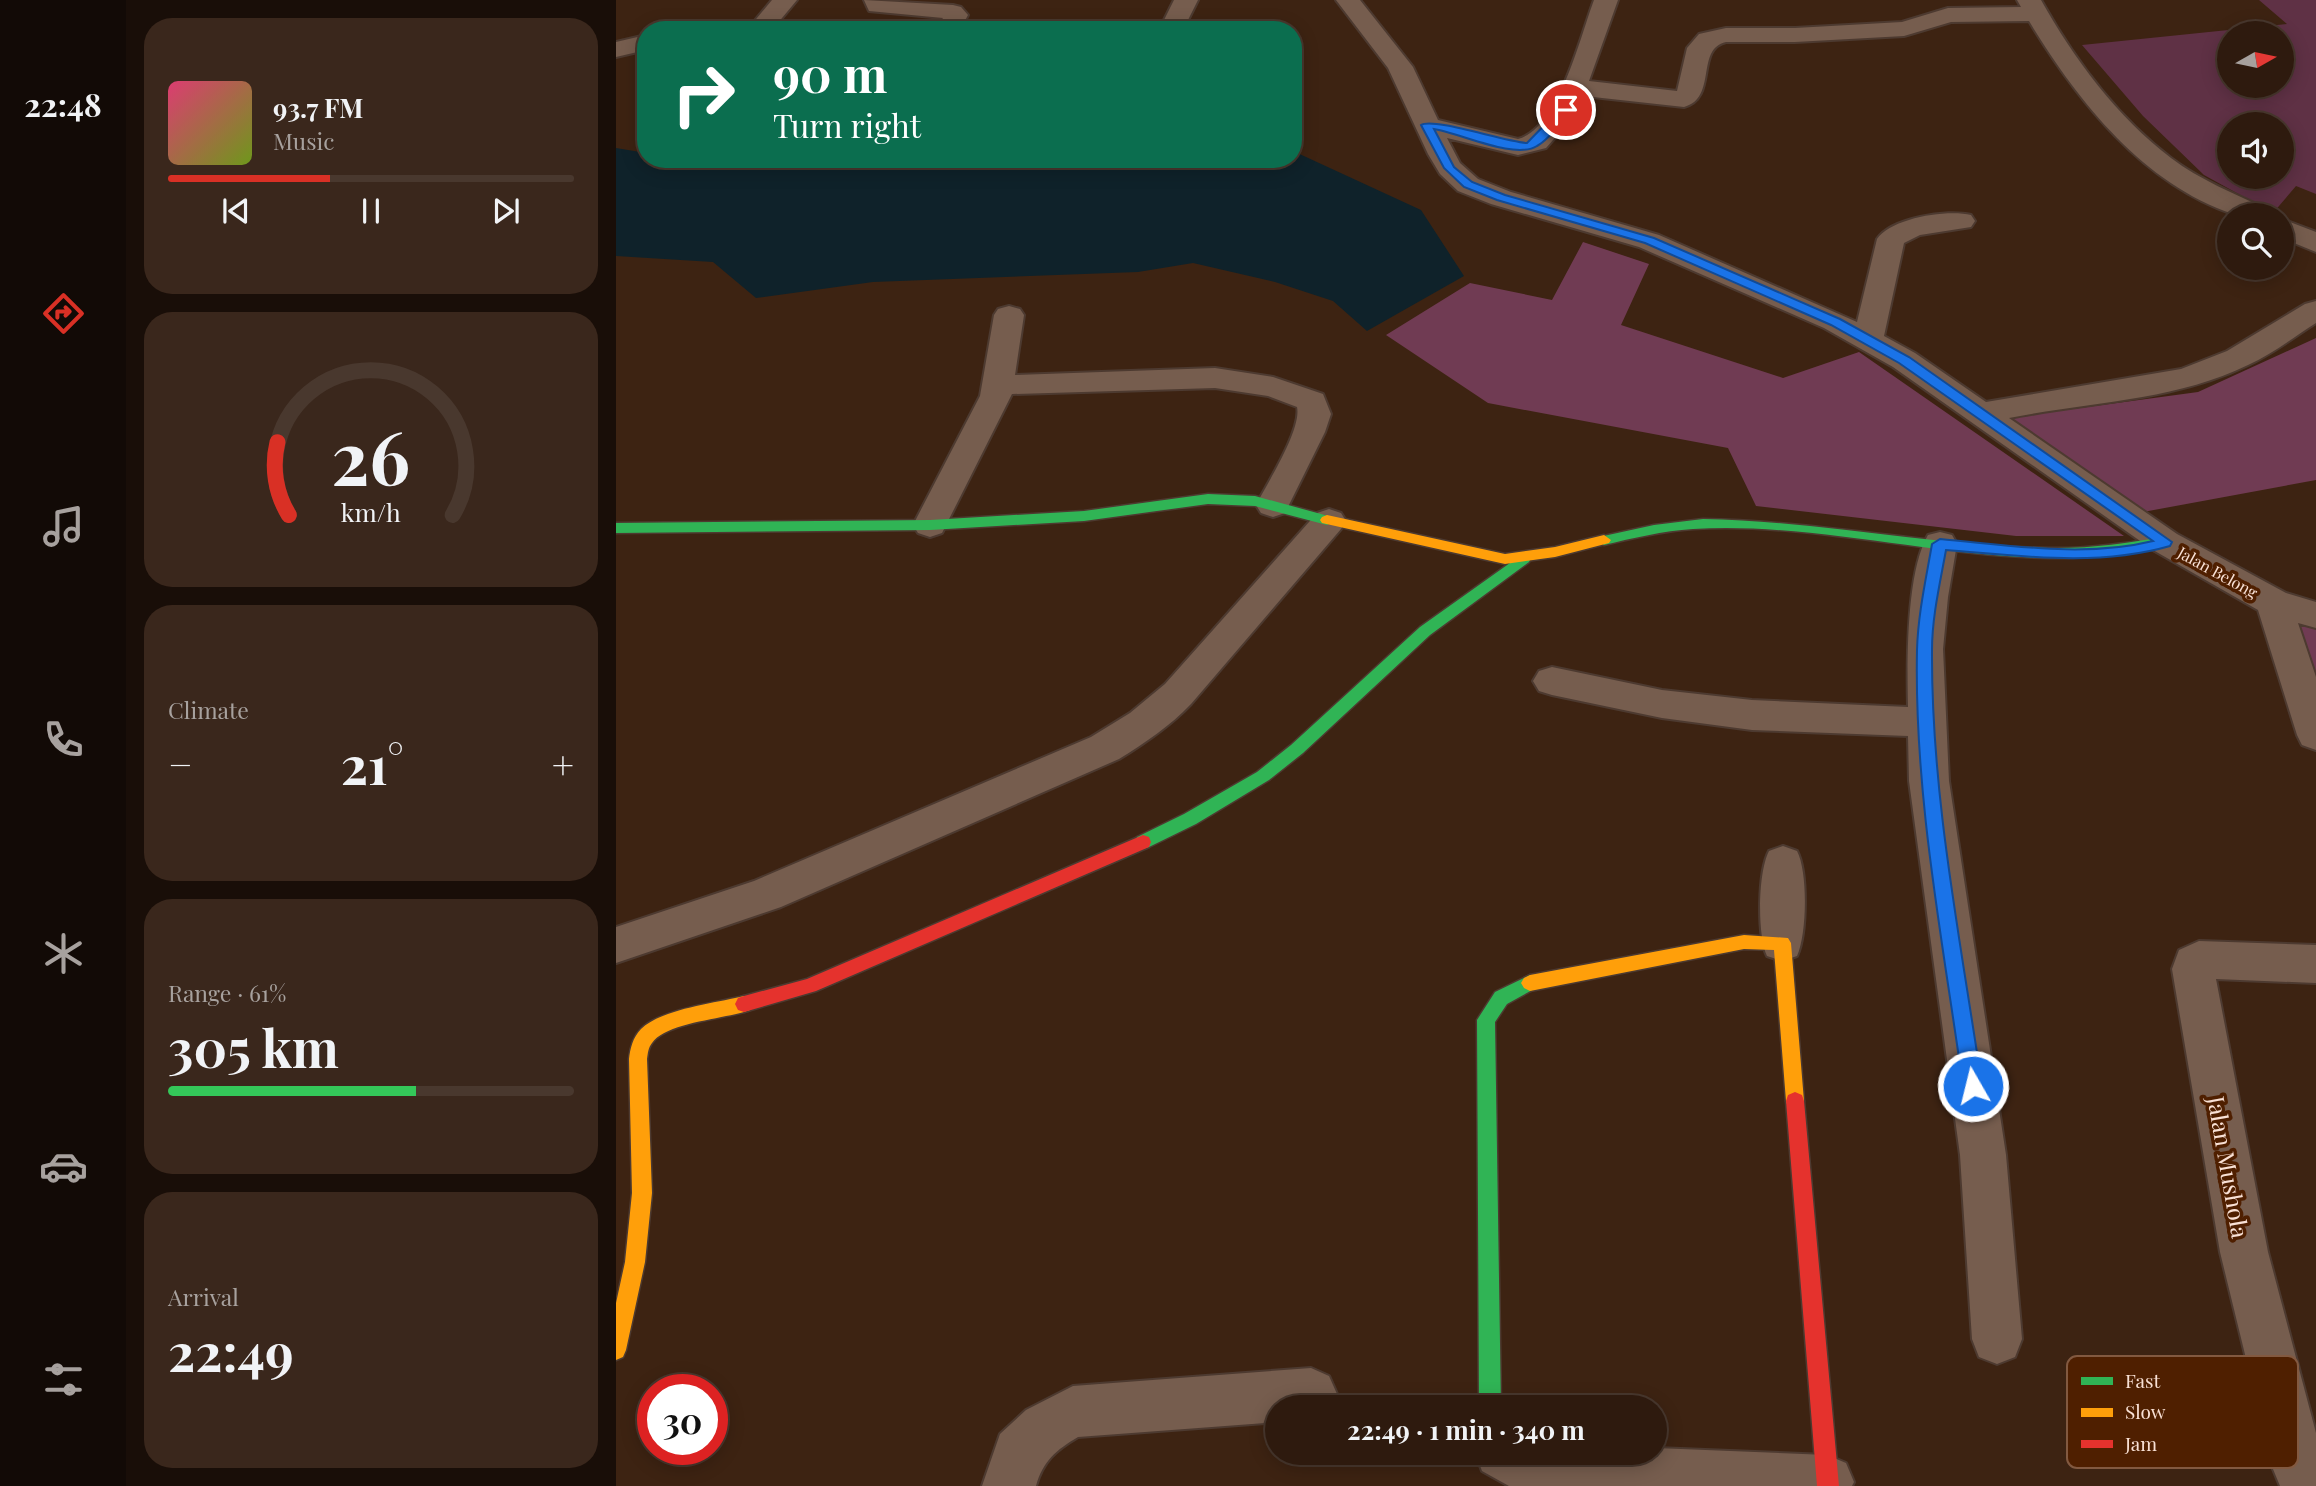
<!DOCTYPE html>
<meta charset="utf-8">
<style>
:root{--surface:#2e1a0e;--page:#3a271c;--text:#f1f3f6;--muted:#a7a19e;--line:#49382e;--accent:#d93025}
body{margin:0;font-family:"Playfair Display",serif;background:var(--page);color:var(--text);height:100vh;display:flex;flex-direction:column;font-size:26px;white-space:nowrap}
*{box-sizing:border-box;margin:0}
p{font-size:23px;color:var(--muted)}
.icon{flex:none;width:38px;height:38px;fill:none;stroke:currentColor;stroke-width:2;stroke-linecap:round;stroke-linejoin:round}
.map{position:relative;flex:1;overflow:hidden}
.details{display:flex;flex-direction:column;gap:18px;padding:18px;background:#190e08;width:490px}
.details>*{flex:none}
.banner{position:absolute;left:21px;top:21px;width:665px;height:147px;border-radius:28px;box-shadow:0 4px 18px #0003,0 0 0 2px var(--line);background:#0b6e4f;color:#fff;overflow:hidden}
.needle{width:46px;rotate:81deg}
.controls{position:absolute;left:1601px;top:21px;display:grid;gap:14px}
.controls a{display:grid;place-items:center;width:77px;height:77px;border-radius:50%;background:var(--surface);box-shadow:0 4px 18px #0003,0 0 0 2px var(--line);font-size:35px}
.speed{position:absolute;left:21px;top:1374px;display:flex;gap:14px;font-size:35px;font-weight:700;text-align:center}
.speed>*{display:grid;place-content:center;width:91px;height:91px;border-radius:50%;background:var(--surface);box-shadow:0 4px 18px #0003,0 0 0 2px var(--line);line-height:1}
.speed .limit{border:10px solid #d22;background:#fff;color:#111}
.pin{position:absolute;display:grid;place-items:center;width:60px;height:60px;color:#fff;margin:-30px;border:4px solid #fff;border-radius:50%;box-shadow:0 2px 7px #0007}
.me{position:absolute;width:77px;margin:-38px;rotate:352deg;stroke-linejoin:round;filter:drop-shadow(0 0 5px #0008)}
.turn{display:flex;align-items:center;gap:24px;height:147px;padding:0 21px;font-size:32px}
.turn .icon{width:91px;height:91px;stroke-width:2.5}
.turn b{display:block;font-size:49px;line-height:60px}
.big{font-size:52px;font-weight:700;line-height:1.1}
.details .widget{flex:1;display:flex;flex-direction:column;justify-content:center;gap:10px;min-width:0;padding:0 24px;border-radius:28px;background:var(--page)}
.details .dial{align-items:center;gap:0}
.dial svg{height:182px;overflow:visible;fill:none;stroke:var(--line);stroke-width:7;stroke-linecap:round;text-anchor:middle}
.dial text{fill:var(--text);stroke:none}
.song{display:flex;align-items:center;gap:21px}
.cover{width:84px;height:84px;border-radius:10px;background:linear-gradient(135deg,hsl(340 70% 55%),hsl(80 70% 35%))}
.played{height:7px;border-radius:4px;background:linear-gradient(90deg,var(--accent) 40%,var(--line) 40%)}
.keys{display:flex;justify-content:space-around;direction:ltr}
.heat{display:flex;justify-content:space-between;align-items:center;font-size:38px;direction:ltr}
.charge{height:10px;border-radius:5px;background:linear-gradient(90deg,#34c759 61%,var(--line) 0)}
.trip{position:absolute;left:649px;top:1395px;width:402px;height:70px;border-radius:35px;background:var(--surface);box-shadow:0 4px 18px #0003,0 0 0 2px var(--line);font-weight:700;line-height:70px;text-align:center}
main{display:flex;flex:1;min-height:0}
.tabs{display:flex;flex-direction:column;width:126px;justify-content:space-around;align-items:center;background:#120a06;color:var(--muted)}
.tabs .icon{width:49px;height:49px}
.tabs .on{color:var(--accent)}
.tabs b{font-size:32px;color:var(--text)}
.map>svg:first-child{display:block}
.green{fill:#5f3145;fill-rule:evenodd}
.forest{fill:#703b53}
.water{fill:#0f222a}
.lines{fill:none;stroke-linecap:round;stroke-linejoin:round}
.street-casing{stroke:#4d3a30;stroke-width:4}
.fast-casing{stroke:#4d3a30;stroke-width:3}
.slow-casing{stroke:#4d3a30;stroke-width:3}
.jam-casing{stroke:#4d3a30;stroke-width:3}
.street{fill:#765d4e;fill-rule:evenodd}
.fast{fill:#30b455;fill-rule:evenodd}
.slow{fill:#ff9f0a;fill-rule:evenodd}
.jam{fill:#e5322d;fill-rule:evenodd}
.route{fill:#1a73e8;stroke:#114b97;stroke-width:2}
.labels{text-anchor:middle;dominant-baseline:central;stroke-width:7;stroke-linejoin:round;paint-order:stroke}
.far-street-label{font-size:16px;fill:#f9e1d5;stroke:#4f1f00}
.near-street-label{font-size:23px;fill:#f9e1d5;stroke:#4f1f00}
.key{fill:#4f1f00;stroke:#825940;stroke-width:2}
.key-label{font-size:19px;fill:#f9e1d5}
</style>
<main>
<nav class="tabs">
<b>22:48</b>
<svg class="icon on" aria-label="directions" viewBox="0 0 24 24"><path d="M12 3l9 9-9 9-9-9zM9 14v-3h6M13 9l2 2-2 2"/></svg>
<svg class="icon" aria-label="music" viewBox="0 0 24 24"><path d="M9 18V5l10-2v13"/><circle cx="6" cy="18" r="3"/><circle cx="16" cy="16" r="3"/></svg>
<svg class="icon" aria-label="phone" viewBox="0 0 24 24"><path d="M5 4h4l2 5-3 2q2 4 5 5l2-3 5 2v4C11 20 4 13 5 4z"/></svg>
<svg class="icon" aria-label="climate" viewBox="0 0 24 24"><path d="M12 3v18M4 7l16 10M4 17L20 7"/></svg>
<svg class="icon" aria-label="car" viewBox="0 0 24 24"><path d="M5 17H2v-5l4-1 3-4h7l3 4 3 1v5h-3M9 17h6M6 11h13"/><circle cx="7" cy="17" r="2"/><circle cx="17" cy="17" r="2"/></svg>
<svg class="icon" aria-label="filters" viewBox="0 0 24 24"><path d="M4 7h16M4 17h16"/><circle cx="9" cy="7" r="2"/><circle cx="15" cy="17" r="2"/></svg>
</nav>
<section class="details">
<div class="widget">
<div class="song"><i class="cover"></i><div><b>93.7 FM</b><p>Music</p></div></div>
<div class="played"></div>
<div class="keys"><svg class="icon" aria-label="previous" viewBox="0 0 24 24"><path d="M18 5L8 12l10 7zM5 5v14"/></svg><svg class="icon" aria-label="pause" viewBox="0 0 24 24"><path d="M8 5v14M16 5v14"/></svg><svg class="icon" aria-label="next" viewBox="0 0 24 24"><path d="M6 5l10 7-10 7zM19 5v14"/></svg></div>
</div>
<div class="widget dial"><svg viewBox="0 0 100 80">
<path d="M14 69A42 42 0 1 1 86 69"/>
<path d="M14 69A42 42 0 0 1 9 37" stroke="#d93025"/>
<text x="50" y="56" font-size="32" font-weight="700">26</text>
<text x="50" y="72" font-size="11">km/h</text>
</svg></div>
<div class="widget"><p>Climate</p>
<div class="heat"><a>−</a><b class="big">21°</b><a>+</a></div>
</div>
<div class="widget"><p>Range · 61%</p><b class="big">305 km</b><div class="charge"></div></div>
<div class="widget"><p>Arrival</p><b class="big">22:49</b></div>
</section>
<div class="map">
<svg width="1700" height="1486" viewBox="0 0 1700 1486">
<rect width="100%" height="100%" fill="#3d2312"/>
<path class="green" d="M 1643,0 L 1700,0 L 1700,194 L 1680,186 L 1657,213 L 1588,175 L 1527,116 L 1466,45 L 1671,24 ZM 1614,33 L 1666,33 L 1666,86 L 1614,86 ZM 1614,124 L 1666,124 L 1666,177 L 1614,177 Z"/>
<path class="forest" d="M 967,242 L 1033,264 L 1005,325 L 1167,378 L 1243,352 L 1508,536 L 1400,536 L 1140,506 L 1112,448 L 872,403 L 770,335 L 854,283 L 936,300 Z
M 1700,338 L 1700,480 L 1527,512 L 1391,418 L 1582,392 Z
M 1658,603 L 1700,615 L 1700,735 Z"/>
<path class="water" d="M 0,148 L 30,153 L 30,159 L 677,159 L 677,151 L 805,210 L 848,276 L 751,331 L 717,301 L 659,282 L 577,263 L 522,272 L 257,282 L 140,298 L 97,262 L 0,256 Z"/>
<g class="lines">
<defs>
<path id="street" d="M 156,0 L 181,0 L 156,30 L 131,30 Z
M 248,0 L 337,5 L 345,7 L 352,15 L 344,30 L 318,30 L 327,18 L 253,11 Z
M 558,0 L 582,0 L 567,30 L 543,30 Z
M 720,0 L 744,0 L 797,67 L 822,120 L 902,139 C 943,128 964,37 978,0 L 1002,0 L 973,81 L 1061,91 L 1071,48 L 1083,34 L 1110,28 L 1179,28 L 1286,22 L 1332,8 L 1405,7 L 1401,0 L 1425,0 C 1458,59 1501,117 1555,158 C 1584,180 1619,194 1651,209 L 1655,215 C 1643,215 1628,218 1617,214 C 1526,183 1461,100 1413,21 L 1335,22 L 1288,36 L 1179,42 L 1110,42 C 1079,49 1102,98 1068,107 L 968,96 L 959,115 L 930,148 L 902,155 L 831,138 L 844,163 L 862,179 L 895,192 L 1043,235 L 1241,322 L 1261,239 C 1275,218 1331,209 1355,215 L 1359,221 L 1355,227 L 1304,235 L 1288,243 L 1268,336 L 1299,353 L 1370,402 L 1565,369 L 1611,351 L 1689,304 L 1700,301 L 1700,323 C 1678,337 1656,354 1632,365 C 1558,401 1473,402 1393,418 L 1561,534 L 1670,593 L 1700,602 L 1700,628 L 1682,623 L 1700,677 L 1700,750 L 1686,745 L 1681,735 L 1642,610 L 1537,550 L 1277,367 L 1208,328 L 1023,247 L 875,204 L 842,191 L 824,174 L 812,154 L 772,68 Z
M 30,35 L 30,50 L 0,57 L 0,42 Z
M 1666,219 L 1700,232 L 1700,252 L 1666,238 Z
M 393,306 L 404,309 L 408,315 L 399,375 L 599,368 L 657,377 L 707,394 L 715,414 L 709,432 L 669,513 L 657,517 L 645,513 L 640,505 C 651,484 686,429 681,407 L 652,396 L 599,388 L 396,394 L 326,533 L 314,537 L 302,533 L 297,525 L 364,396 L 378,315 L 382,309 Z
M 713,509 L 725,513 L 730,521 L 725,529 L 575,704 C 554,726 529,743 503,759 L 165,907 L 0,963 L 0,927 L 138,881 L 475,737 L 514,713 L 549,684 L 701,513 Z
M 1324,532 L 1336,535 L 1341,544 L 1332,597 L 1327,649 L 1333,781 L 1390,1155 L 1406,1339 L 1399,1357 L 1381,1364 L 1363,1357 L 1356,1339 L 1344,1155 L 1293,781 L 1292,736 L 1136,730 L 1046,718 L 936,695 L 923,691 L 917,681 L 923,671 L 936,667 L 1046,690 L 1136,700 L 1292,707 C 1291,663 1290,572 1312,535 Z
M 1167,846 L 1181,851 C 1192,872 1191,934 1181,956 L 1166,961 L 1151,956 C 1141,935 1142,872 1153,851 Z
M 1583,941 L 1700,945 L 1700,983 L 1600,979 L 1652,1252 L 1700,1433 L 1700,1486 L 1664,1486 L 1657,1469 L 1604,1252 L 1556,969 L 1563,950 Z
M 695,1368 L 713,1376 L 721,1394 L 715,1407 L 662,1407 L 662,1422 L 462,1437 C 440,1450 427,1461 420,1486 L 366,1486 L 384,1434 L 410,1410 L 457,1386 Z
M 1040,1448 L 1211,1455 L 1230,1463 L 1238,1482 L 1236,1486 L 893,1486 L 866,1471 L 859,1452 L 1040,1452 Z"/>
<path id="fast" d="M 592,494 L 639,496 L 716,517 L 718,520 L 711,525 L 639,506 L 592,504 L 468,521 L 314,530 L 0,533 L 0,523 L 314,520 L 468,511 Z
M 1087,519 C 1203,521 1317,546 1432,548 C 1472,549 1510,543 1549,537 L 1556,542 L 1549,547 C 1510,553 1472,559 1433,558 C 1314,556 1196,522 1077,529 C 1047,531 1017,538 988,545 L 981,540 L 983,537 L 1038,525 Z
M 908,553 L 913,554 L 915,558 L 913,562 L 814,635 L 687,753 L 653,780 L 580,824 L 533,847 L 527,849 L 521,847 L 519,842 L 521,837 L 568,814 L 641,772 L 675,745 L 804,627 Z
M 914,975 L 920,978 L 923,983 L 920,988 L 891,1004 L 879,1022 L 885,1407 L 863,1407 L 861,1020 L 879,992 Z"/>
<path id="slow" d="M 711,515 L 889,554 L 939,547 L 988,535 L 995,540 L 993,543 L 939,557 L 889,564 L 706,523 L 704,520 L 706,517 Z
M 1128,935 L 1172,938 L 1175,943 L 1188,1101 L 1186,1107 L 1179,1110 L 1172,1107 L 1170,1101 L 1158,950 L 1128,949 L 914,991 L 908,988 L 905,983 L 908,978 L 914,975 Z
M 128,996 L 134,998 L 137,1004 L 134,1010 C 110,1019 50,1022 36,1043 C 32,1048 32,1053 31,1059 L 36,1193 L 29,1262 L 10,1350 L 7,1357 L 0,1360 L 0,1303 L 9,1262 L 16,1193 L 13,1059 C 14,1049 17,1037 25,1029 C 45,1009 100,1003 128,996 Z"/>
<path id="jam" d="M 527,835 L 533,837 L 535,842 L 533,847 L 200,991 L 128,1012 L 122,1010 L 119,1004 L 122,998 L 128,996 L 191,979 Z
M 1179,1092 L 1186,1095 L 1188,1101 L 1223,1486 L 1201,1486 L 1170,1101 L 1172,1095 Z"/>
</defs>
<use href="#street" class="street-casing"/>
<use href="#fast" class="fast-casing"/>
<use href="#slow" class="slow-casing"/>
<use href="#jam" class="jam-casing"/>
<use href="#street" class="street"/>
<use href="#fast" class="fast"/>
<use href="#slow" class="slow"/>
<use href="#jam" class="jam"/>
</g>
<path class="route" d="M 946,107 L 956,110 C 946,121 934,139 921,146 C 899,160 844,133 818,129 L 838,167 L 856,182 L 889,195 L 1038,238 L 1224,319 L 1293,357 L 1556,542 L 1554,546 C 1481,567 1405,556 1330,550 C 1324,583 1316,617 1316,650 C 1315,796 1345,942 1366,1086 L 1363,1092 L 1357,1094 L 1350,1092 L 1347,1086 C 1327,942 1298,796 1301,650 C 1302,614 1310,579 1316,544 L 1324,539 C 1393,545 1468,558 1537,541 L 1283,363 L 1215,325 L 1029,243 L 881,200 L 848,187 L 828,168 L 805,125 C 817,117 889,142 911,143 Z"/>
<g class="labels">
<g class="far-street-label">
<text transform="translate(1602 572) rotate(29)">Jalan Belong</text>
</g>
<g class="near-street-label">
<text transform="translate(1613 1167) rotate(80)">Jalan Mushola</text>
</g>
</g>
<rect x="1451" y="1356" width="231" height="112" rx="10" class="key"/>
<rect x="1465" y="1377" width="32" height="8" fill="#30b455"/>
<rect x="1465" y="1408" width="32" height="9" fill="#ff9f0a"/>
<rect x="1465" y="1440" width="32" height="8" fill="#e5322d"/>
<g class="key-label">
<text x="1509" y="1388">Fast</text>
<text x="1509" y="1419">Slow</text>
<text x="1509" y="1451">Jam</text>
</g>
</svg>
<div class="controls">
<a><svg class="needle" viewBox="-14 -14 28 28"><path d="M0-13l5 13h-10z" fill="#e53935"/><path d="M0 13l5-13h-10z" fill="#a7a19e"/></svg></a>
<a><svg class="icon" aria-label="sound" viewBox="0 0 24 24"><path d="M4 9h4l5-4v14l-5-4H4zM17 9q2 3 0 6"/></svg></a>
<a><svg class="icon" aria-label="search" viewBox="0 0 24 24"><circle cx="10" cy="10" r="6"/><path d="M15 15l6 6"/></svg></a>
</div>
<div class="speed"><div class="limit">30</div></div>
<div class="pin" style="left:950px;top:110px;background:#d93025"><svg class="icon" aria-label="arrive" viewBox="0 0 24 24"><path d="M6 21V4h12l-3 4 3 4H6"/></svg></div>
<svg class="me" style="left:1357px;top:1086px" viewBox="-20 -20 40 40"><circle r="17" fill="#1a73e8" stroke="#fff" stroke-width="3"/><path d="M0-11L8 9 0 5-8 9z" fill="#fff"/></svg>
<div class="trip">22:49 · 1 min · 340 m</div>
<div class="banner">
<div class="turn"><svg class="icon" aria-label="right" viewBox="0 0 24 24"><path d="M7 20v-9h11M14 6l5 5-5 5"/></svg><div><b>90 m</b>Turn right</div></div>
</div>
</div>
</main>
